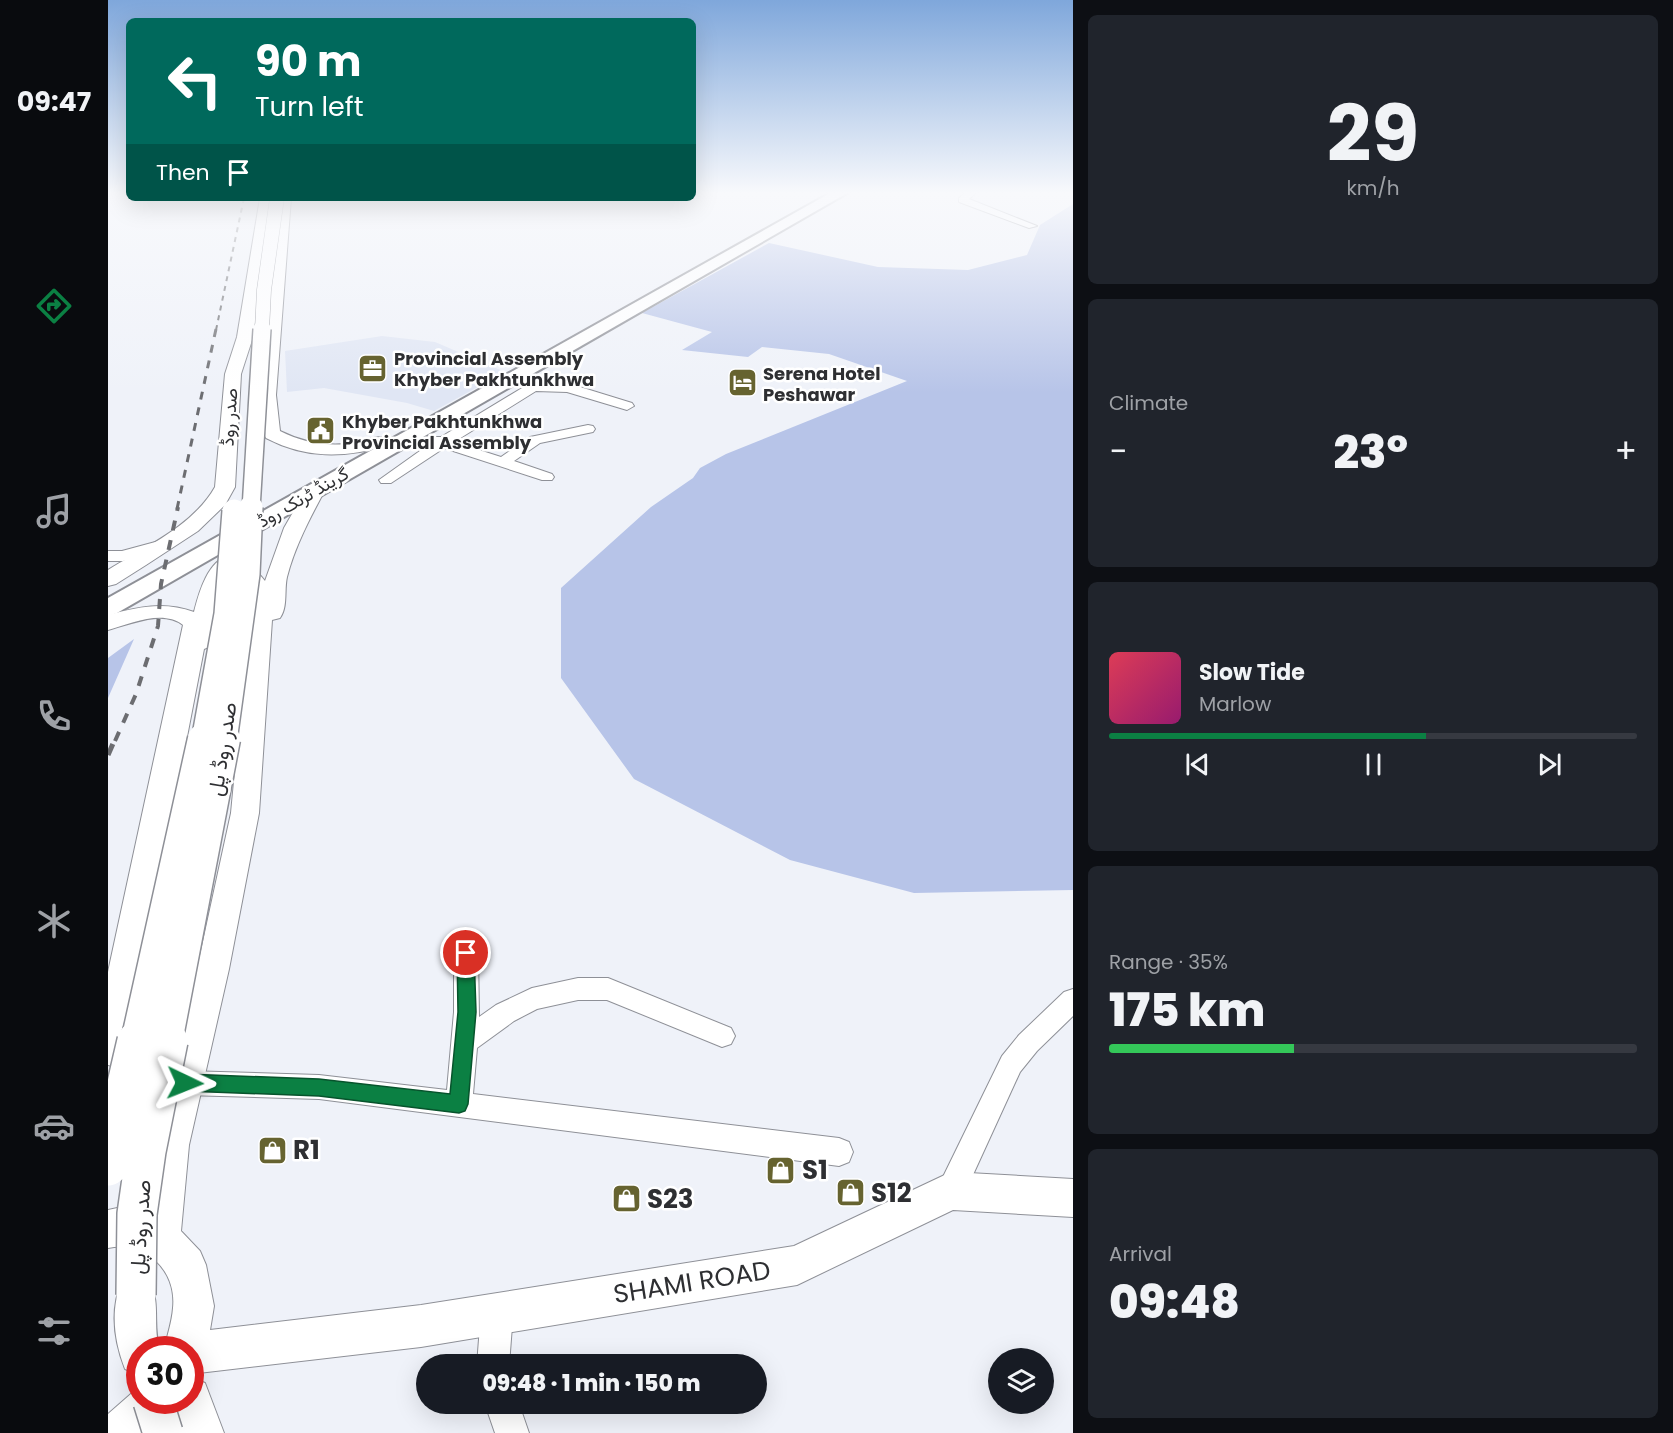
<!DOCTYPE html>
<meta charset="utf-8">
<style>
:root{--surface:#171b24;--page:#20242c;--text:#f1f3f6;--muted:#9ea1a6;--line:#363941;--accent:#0b8043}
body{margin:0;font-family:Poppins,Vazirmatn,sans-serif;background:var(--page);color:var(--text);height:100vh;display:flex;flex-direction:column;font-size:22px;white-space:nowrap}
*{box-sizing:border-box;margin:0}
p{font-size:20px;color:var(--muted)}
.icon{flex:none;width:33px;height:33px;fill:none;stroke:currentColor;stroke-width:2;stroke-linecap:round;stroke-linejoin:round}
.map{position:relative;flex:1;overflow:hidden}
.drawer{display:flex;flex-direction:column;gap:15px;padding:15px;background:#0d0f14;width:600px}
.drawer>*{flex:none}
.hud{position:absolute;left:18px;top:18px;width:570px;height:183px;border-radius:9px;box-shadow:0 6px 24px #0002;background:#00695c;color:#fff;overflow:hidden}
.controls{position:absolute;left:880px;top:1348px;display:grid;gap:12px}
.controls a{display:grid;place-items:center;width:66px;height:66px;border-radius:50%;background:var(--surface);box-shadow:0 6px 24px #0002;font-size:30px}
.speed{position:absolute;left:18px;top:1336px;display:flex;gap:12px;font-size:30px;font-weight:700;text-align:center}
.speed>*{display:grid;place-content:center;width:78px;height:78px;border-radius:50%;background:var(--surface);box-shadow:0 6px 24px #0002;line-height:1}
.speed .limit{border:9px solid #d22;background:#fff;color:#111}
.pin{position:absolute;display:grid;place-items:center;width:51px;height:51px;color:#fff;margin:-26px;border:3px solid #fff;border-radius:50%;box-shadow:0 2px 6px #0007}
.me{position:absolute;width:66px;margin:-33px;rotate:92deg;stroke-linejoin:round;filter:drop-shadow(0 0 4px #0008)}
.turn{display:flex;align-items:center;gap:21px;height:126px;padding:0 30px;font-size:27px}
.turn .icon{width:78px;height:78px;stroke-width:2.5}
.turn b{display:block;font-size:42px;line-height:51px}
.then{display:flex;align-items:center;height:57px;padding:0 30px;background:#0003;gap:12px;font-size:22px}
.big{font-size:45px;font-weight:800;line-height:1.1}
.drawer .widget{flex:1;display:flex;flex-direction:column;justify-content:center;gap:9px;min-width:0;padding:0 21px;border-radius:9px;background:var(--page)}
.drawer .dial{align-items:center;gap:0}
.dial b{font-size:78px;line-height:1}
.song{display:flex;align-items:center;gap:18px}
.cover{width:72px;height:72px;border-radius:9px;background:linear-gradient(135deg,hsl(350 70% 55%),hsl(320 70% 35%))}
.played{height:6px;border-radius:3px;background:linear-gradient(90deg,var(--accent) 60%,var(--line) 60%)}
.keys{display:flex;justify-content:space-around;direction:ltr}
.heat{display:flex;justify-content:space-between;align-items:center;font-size:33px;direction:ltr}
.charge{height:9px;border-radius:4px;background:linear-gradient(90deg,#34c759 35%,var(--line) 0)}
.trip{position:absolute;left:308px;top:1354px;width:351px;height:60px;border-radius:30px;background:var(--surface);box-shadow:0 6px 24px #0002;font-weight:800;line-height:60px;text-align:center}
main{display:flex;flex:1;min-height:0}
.tab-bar{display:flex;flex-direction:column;width:108px;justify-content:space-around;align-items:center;background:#090b0e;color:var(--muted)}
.tab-bar .icon{width:42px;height:42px}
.tab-bar .active{color:var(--accent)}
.tab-bar b{font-size:27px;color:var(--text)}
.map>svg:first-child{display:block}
.built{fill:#e0e6f4}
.green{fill:#b7c4e8}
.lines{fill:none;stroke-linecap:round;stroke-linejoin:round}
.minor-casing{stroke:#8e9097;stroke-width:2}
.major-casing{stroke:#8e9097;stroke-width:2}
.highway-casing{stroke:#8e9097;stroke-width:4}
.minor{fill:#fff;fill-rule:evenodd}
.major{fill:#fff;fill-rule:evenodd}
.highway{fill:#fff;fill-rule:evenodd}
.rail-far3{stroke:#6c6d71;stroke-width:2;stroke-dasharray:5 5;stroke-linecap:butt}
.rail-far2{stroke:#6c6d71;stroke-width:3;stroke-dasharray:8 8;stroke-linecap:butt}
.rail-far1{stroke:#6c6d71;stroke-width:4;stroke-dasharray:10 10;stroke-linecap:butt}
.rail{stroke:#6c6d71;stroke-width:5;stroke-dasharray:12 12;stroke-linecap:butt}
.major-bridge-far4-casing{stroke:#8e9097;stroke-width:15;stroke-linecap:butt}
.major-bridge-far3-casing{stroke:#8e9097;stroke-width:20;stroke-linecap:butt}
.major-bridge-far2-casing{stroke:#8e9097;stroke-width:26;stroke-linecap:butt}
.major-bridge-far1-casing{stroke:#8e9097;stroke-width:33;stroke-linecap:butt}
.major-bridge-casing{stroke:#8e9097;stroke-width:42;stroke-linecap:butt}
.major-bridge-far4{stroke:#fff;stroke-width:14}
.major-bridge-far3{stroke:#fff;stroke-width:17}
.major-bridge-far2{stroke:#fff;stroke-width:23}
.major-bridge-far1{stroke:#fff;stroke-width:30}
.major-bridge{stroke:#fff;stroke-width:39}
.route{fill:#0b8043;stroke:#07532c;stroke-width:1.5}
.labels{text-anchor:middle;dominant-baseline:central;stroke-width:5;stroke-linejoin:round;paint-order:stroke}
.far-poi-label{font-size:18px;font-weight:bold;fill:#2e2f32;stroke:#fff;text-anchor:start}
.far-street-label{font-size:18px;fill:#2e2f32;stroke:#fff}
.street-label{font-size:21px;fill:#2e2f32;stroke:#fff}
.near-poi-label{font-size:26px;font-weight:bold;fill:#2e2f32;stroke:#fff;text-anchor:start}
.near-street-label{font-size:26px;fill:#2e2f32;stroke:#fff}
</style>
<main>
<nav class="tab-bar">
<b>09:47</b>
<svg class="icon active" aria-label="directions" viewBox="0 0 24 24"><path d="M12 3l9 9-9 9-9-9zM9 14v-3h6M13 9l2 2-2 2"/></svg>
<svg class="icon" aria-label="music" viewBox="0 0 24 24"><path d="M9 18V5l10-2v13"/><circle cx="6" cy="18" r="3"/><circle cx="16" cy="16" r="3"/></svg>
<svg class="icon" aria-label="phone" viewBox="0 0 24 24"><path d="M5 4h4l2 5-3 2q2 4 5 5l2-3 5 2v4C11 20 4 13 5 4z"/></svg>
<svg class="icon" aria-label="climate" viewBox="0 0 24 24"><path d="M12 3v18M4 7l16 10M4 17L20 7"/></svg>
<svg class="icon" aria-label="car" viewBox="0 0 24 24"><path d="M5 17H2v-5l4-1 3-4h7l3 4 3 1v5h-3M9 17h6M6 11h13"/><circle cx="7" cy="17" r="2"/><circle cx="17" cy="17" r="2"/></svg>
<svg class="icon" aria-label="filters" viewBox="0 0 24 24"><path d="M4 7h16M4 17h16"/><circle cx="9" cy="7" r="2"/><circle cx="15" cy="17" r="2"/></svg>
</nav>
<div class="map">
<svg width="965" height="1433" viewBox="0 0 965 1433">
<rect width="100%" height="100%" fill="#eff2f9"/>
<path class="built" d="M 274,336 L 327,342 L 397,372 L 326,411 L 299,403 L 216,388 L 179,392 L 177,351 Z"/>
<path class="green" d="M 965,204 L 965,890 L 806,893 L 682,860 L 526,779 L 453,678 L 453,588 L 543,507 L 585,478 L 592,468 L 618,454 L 799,381 L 721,354 L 654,347 L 640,357 L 574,350 L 604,332 L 534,313 L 661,243 L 770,267 L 860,270 L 919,255 L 932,225 Z
M 26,639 L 0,698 L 0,658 Z"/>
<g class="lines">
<defs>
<path id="minor" d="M 858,192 L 869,192 L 861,199 L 929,226 L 921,228 L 851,202 L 851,198 Z
M 435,382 L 472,387 L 524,403 L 526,406 L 519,410 L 459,392 L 428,391 L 346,442 L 393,457 L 422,437 L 480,425 L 485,426 L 487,429 L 485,432 L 432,443 L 406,461 L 444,474 L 446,477 L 444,480 L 434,480 L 336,448 L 283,483 L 273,483 L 271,480 L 323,443 L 320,440 L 322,437 L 333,437 L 419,385 Z
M 51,541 L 59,546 L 57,549 L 15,561 L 0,561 L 0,551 L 14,551 Z
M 358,943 L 367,946 L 370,953 L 371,1017 L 388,1005 L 424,988 L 470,978 L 500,978 L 623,1028 L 627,1036 L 623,1044 L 614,1047 L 499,1000 L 470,1000 L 429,1009 L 406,1021 L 369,1048 L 365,1094 L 731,1138 L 741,1142 L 745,1152 L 741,1162 L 731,1166 L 211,1099 L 77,1095 L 68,1092 L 64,1083 L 68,1074 L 77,1071 L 211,1075 L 339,1090 L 346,1012 L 346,953 L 349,946 Z
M 965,989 L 965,1016 L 929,1051 L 912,1072 L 853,1201 L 843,1205 L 833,1201 L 829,1191 L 833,1181 L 894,1056 L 911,1035 L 956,992 Z
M 389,1297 L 400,1302 L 405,1313 L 401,1365 L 369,1365 L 373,1313 L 378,1302 Z
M 377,1404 L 411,1404 L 421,1433 L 387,1433 Z"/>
<path id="major" d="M 152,198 L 164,198 L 145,337 L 133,374 L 127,487 L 117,505 L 90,531 L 38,565 L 8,584 L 0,586 L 0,570 C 37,547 85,526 107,487 L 117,374 L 129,337 Z
M 171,198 L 183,198 L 168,395 L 172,431 C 196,443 220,447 246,443 C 257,441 268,435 278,438 L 281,442 L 278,446 C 236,458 198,459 158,438 C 150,425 151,409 150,395 Z
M 207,484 L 214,486 L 217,490 C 202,518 187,546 179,577 C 176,590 180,607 172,618 L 164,620 L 151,813 L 121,969 L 81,1145 L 73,1231 L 92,1251 L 98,1265 L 106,1306 L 102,1330 L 313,1305 L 686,1246 L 843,1172 L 965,1179 L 965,1217 L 845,1210 L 689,1285 L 313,1347 L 82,1374 L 82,1350 L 56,1350 C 59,1336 64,1322 65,1308 C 69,1270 37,1240 0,1248 L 0,1210 L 14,1207 L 36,1213 L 45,1145 L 89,969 L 123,813 L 144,593 L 129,574 L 132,569 C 145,566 149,571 157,581 L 176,528 L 200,486 Z
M 122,555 L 130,556 L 133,561 L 115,588 L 105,642 L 101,647 L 96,649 L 36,959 L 13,1032 L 20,1040 L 50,1048 L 55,1059 L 50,1070 L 38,1075 L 0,1065 L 0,972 L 75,625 C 54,609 23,624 0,630 L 0,615 C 30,607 56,601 86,612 C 91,592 100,560 122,555 Z
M 28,1275 L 42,1281 C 53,1305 44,1327 52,1350 L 32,1350 L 32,1375 L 17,1369 C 6,1341 2,1309 14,1281 Z
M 82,1377 L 97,1383 L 116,1433 L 72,1433 L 65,1411 L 62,1416 L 44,1433 L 0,1433 L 0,1414 L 32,1386 L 32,1401 L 82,1401 Z"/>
<path id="highway" d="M 724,192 L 741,192 L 9,613 L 0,616 L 0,598 Z"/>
</defs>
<use href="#minor" class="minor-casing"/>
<use href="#major" class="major-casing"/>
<use href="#highway" class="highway-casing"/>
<use href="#minor" class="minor"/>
<use href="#major" class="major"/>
<use href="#highway" class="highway"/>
<path class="rail-far3" d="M 108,330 L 136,198"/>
<path class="rail-far2" d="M 69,509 L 108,329"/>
<path class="rail-far1" d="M 7,741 L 28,694 L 50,626 L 53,584 L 70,507"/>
<path class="rail" d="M 0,755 L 7,739"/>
<defs>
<path id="major-bridge-far4" d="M 154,330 L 156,290 L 169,198"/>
<path id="major-bridge-far3" d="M 143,509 L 154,329"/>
<path id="major-bridge-far2" d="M 95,741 L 118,614 L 126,511
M 117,741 L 140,574 L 143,507"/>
<path id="major-bridge-far1" d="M 28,1042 L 95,739
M 59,1042 L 117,739"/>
<path id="major-bridge" d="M 0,1166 L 29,1041
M 28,1295 L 29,1214 L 38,1151 L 60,1041
M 45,1401 L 55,1433"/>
</defs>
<use href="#major-bridge-far4" class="major-bridge-far4-casing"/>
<use href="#major-bridge-far3" class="major-bridge-far3-casing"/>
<use href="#major-bridge-far2" class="major-bridge-far2-casing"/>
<use href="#major-bridge-far1" class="major-bridge-far1-casing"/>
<use href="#major-bridge" class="major-bridge-casing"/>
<use href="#major-bridge-far4" class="major-bridge-far4"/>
<use href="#major-bridge-far3" class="major-bridge-far3"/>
<use href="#major-bridge-far2" class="major-bridge-far2"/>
<use href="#major-bridge-far1" class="major-bridge-far1"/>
<use href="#major-bridge" class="major-bridge"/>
</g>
<linearGradient id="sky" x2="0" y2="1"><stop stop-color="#7fa7db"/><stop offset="0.49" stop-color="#f8f9fc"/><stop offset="1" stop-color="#f8f9fc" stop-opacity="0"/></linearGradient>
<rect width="965" height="393" fill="url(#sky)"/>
<path class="route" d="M 358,946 L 364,948 L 366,953 L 368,1012 L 360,1104 L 357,1111 L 351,1113 L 211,1096 L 77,1091 L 70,1089 L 68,1083 L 70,1077 L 77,1074 L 211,1079 L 342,1094 L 350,1012 L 349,953 L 352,948 Z"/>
<defs>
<symbol id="office-square" viewBox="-11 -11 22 22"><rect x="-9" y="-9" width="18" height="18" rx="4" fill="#666330" stroke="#fff"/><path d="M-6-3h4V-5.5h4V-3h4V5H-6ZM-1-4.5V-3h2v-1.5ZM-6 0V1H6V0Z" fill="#fff"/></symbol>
<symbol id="hotel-square" viewBox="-11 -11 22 22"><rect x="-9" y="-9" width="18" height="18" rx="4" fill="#666330" stroke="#fff"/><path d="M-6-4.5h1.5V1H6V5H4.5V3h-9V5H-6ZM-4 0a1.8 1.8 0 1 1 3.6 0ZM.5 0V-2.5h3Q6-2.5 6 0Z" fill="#fff"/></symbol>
<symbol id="civic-square" viewBox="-11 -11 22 22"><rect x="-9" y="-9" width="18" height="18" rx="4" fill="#666330" stroke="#fff"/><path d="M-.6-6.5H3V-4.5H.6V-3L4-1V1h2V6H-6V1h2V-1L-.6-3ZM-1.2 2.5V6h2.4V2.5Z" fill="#fff"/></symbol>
<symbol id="shop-square" viewBox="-11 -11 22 22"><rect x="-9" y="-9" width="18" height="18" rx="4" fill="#666330" stroke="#fff"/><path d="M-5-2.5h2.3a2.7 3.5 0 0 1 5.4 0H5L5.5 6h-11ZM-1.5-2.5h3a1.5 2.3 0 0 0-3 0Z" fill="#fff"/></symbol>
</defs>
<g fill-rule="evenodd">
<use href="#office-square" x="248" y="352" width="33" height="33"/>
<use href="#hotel-square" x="618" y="366" width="33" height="33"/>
<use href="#civic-square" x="196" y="414" width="33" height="33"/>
<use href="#shop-square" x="148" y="1134" width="33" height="33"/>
<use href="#shop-square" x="656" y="1154" width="33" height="33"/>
<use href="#shop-square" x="726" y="1176" width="33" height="33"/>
<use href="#shop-square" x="502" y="1182" width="33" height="33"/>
</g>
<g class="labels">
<g class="far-poi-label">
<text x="286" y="358">Provincial Assembly<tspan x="286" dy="21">Khyber Pakhtunkhwa</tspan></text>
<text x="655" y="373">Serena Hotel<tspan x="655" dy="21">Peshawar</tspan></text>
<text x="234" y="421">Khyber Pakhtunkhwa<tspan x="234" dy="21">Provincial Assembly</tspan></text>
</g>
<g class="far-street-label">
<text transform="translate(121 417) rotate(-86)">صدر روڈ</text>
<text transform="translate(195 497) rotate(-30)">گرینڈ ٹرنک روڈ</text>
</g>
<g class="street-label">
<text transform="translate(114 749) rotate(-81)">صدر روڈ پل</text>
<text transform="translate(32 1227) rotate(-86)">صدر روڈ پل</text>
</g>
<g class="near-poi-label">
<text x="185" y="1150">R1</text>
<text x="694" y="1170">S1</text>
<text x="763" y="1193">S12</text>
<text x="539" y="1199">S23</text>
</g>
<g class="near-street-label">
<text transform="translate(584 1282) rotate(-9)">SHAMI ROAD</text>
</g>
</g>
</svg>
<div class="controls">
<a><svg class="icon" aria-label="layers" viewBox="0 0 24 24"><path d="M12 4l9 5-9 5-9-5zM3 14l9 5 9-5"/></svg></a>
</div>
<div class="speed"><div class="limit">30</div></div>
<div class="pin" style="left:358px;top:953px;background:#d93025"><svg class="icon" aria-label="arrive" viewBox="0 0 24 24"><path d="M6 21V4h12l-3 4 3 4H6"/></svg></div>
<svg class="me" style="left:77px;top:1083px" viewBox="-20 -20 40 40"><path d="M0-17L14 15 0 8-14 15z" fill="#0b8043" stroke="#fff" stroke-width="4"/></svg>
<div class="trip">09:48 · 1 min · 150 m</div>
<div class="hud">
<div class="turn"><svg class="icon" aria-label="left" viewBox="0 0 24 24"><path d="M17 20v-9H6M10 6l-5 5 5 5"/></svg><div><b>90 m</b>Turn left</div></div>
<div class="then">Then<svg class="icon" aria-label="arrive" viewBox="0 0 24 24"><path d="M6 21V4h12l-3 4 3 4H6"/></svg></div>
</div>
</div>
<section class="drawer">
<div class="widget dial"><b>29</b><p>km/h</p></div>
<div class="widget"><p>Climate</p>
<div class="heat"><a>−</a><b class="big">23°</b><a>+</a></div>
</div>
<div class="widget">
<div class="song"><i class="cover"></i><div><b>Slow Tide</b><p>Marlow</p></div></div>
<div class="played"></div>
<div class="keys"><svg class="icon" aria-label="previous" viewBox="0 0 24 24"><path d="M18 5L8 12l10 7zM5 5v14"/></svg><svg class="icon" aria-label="pause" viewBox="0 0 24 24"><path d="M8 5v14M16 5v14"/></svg><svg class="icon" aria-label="next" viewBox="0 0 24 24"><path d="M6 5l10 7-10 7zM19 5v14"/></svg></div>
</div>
<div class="widget"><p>Range · 35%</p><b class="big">175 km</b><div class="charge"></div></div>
<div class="widget"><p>Arrival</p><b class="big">09:48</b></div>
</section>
</main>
